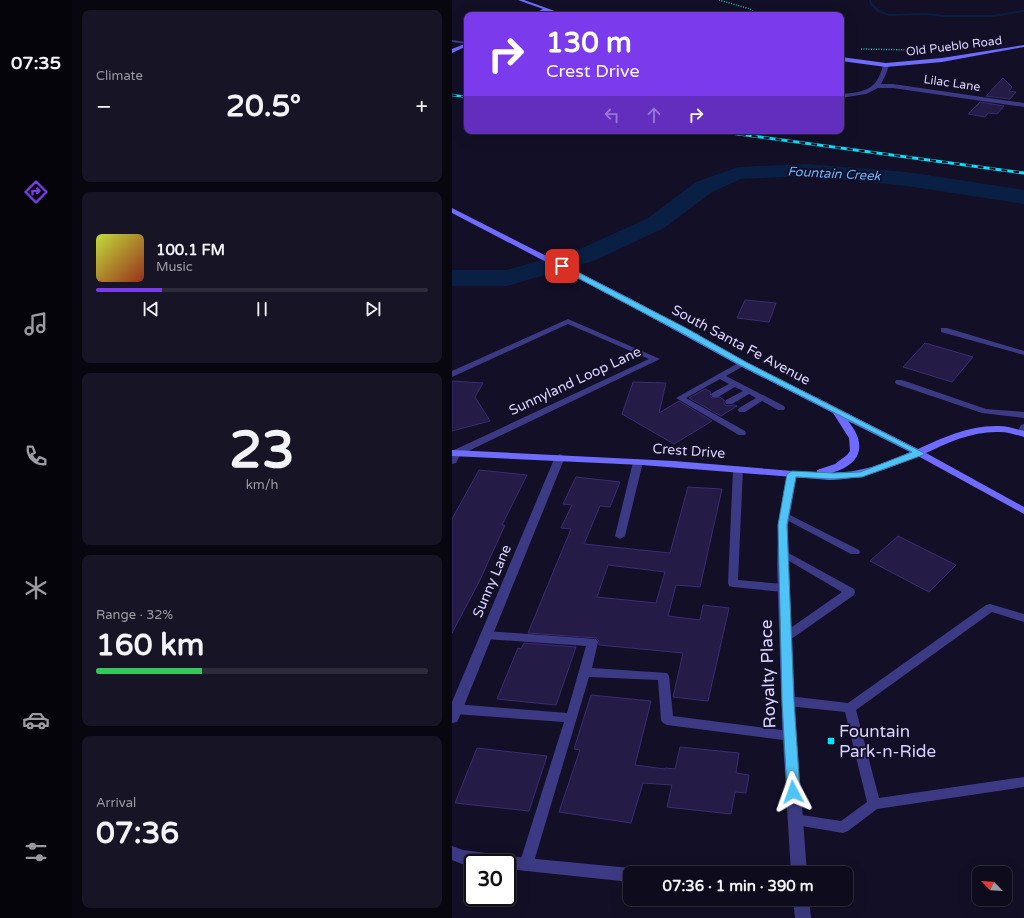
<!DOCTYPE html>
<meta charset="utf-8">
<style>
:root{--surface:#0e0b1c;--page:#171425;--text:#f1f3f6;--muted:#9b9ba3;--line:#2e2b3b;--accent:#7c3aed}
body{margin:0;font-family:"Varela Round",sans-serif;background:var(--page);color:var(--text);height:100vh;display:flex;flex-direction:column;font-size:15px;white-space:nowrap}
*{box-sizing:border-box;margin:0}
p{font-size:13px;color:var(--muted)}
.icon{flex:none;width:22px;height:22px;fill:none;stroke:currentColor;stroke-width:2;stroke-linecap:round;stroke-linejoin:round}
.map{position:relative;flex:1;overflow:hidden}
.panel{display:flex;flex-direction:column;gap:10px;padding:10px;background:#08060f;width:380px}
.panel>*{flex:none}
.guide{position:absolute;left:12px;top:12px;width:380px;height:122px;border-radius:8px;box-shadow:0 4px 16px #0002,0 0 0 1px var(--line);background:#7c3aed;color:#fff;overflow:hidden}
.needle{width:26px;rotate:295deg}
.controls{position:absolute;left:520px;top:866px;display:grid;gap:8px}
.controls a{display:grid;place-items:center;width:40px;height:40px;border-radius:8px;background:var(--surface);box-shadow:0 4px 16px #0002,0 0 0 1px var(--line);font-size:20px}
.speed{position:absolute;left:12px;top:854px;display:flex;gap:8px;font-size:20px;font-weight:700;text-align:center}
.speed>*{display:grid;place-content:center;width:52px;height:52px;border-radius:50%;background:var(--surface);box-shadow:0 4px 16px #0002,0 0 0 1px var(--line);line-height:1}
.speed .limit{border:2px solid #111;border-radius:6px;background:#fff;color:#111}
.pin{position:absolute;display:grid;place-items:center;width:34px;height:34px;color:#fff;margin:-17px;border-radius:8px;box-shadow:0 2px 6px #0006}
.me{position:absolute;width:44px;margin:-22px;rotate:356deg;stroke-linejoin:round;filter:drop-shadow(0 0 3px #0008)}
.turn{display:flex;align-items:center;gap:14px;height:84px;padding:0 16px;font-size:18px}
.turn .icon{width:52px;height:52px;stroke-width:2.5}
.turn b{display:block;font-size:28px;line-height:34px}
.lanes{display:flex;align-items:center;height:38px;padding:0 16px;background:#0003;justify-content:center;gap:20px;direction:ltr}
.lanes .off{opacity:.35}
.big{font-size:30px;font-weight:700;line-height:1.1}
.panel .tile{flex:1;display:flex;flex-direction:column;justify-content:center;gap:6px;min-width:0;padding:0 14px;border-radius:8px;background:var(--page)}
.panel .dial{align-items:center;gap:0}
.dial b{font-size:52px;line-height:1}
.song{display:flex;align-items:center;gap:12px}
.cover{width:48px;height:48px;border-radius:6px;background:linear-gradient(135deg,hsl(70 70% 55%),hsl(10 70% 35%))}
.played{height:4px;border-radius:2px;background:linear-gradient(90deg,var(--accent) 20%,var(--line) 20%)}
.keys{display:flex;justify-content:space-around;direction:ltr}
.heat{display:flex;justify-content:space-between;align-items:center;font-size:22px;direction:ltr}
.charge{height:6px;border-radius:3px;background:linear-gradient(90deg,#34c759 32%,var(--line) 0)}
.trip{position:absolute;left:171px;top:866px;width:230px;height:40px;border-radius:8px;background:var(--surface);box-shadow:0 4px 16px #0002,0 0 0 1px var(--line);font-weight:700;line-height:40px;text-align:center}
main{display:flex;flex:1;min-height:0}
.menu{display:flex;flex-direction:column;width:72px;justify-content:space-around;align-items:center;background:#06040b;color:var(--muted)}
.menu .icon{width:28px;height:28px}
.menu .on{color:var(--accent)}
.menu b{font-size:18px;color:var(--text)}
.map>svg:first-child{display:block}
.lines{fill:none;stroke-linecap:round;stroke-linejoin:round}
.stream{fill:#0a1f44;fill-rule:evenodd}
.river{fill:#0a1f44;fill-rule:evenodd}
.building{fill:#241b47;stroke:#3b2d73;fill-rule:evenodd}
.path{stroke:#2fb8b0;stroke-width:1.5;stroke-dasharray:1 1.5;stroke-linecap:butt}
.lane{fill:#3d3a85;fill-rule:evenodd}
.street{fill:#3d3a85;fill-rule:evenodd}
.secondary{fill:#6f6bff;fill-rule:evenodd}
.rail-far1-casing{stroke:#00e5ff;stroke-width:2.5}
.rail-casing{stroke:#00e5ff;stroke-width:3}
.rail-far1{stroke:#130f26;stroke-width:1.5;stroke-dasharray:4.5;stroke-linecap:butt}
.rail{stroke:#130f26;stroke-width:2;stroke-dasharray:6;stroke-linecap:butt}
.route{fill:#4fc3f7;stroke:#337fa1}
.poi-dot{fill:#00e5ff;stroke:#130f26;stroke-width:1.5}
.labels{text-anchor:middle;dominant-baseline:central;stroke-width:4;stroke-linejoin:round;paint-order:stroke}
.far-street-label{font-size:12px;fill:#d9d4ff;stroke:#130f26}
.far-water-label{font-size:13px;font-style:italic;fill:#62b6ff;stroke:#130f26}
.street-label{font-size:14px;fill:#d9d4ff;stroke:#130f26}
.near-street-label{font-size:17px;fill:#d9d4ff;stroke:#130f26}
.near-poi-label{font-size:17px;fill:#d9d4ff;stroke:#130f26;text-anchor:start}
</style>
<main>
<nav class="menu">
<b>07:35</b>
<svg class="icon on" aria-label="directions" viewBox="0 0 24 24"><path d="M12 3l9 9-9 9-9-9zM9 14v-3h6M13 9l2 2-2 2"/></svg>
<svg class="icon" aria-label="music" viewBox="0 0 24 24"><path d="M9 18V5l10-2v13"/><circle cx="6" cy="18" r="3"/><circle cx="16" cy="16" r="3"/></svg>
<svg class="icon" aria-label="phone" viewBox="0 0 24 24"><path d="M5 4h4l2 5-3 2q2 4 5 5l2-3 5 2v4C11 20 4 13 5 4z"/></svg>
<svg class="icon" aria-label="climate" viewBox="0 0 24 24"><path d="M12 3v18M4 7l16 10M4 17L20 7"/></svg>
<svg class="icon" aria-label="car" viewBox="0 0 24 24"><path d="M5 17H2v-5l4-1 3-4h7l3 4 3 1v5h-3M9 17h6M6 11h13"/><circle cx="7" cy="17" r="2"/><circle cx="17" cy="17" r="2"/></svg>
<svg class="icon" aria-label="filters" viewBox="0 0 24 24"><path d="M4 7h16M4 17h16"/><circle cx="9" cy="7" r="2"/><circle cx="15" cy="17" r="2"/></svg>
</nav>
<section class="panel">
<div class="tile"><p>Climate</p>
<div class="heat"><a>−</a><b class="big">20.5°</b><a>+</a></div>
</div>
<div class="tile">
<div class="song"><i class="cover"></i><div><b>100.1 FM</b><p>Music</p></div></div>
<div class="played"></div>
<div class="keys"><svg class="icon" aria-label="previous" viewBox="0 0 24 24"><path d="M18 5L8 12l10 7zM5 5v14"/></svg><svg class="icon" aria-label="pause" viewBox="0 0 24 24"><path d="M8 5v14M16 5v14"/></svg><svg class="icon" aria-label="next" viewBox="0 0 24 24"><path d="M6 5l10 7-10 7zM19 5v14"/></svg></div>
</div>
<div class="tile dial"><b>23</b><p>km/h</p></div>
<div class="tile"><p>Range · 32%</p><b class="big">160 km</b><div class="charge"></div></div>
<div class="tile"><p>Arrival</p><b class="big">07:36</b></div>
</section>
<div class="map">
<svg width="572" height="918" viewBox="0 0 572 918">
<rect width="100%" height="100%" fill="#130f26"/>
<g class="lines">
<path class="stream" d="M 417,0 L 419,0 L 420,3 L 427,10 L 437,14 L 474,13 L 491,15 L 540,15 L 572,10 L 572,12 L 540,17 L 491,17 L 474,15 L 437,16 L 425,12 L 418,4 Z"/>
<path class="river" d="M 355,164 L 455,172 L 572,190 L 572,204 L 455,186 L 355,176 L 289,179 L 260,192 L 212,228 L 144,260 L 55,286 L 0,286 L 0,270 L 54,270 L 126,250 L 196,218 L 244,182 L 286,167 Z"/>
</g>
<path class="building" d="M 551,78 L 560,87 L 557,91 L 564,92 L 558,99 L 534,96 Z
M 528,102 L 552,106 L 545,114 L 536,113 L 533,117 L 516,114 Z
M 293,300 L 324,303 L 317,322 L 285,318 Z
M 473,343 L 521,357 L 500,382 L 451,367 Z
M 0,381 L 31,383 L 23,397 L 38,421 L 0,431 Z
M 181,382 L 214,383 L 207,413 L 227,401 L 260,421 L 222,444 L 170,414 Z
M 253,389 L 259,392 L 258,396 L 260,398 L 268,397 L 272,400 L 272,403 L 274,406 L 282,405 L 285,406 L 269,416 L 237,398 Z
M 27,470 L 75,475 L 50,525 L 53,525 L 27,582 L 0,633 L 0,519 Z
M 124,477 L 168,482 L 158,507 L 148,506 L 132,544 L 218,553 L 236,487 L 270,489 L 248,587 L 224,585 L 216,616 L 248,620 L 251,605 L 277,608 L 256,701 L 221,697 L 231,653 L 147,645 L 147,641 L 144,638 L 76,633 L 119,529 L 109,528 L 120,505 L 111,504 ZM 156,565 L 213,572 L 204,603 L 145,597 Z
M 446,536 L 504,565 L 477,592 L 418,561 Z
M 72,643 L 124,647 L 104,705 L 45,699 L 66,648 L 69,649 Z
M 139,695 L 199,701 L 183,765 L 213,769 L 213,768 L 223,769 L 228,747 L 287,753 L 284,773 L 297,775 L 294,793 L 283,792 L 279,814 L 215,807 L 220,785 L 191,783 L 179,823 L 107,812 L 128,750 L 122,749 Z
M 25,748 L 95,756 L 77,811 L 3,803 Z"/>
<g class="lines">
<path class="path" d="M 267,0 L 298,9 L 305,15
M 409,49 L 464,50"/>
<path class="lane" d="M 489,328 L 495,328 L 572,351 L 572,355 L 489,332 Z
M 288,362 L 294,362 L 295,364 L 274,376 L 332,406 L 333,408 L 332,410 L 326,410 L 310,401 L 293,412 L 287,412 L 286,410 L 287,408 L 304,398 L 297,394 L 280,404 L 274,404 L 273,402 L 274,400 L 291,391 L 283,387 L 266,397 L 260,397 L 259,395 L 260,393 L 277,384 L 268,379 L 234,398 L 293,431 L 294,433 L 293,435 L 287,435 L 224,398 Z
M 444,380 L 450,380 L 534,409 L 572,412 L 572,418 L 530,413 L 444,384 L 443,382 Z
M 572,424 L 572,435 L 566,435 L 565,433 L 569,425 Z
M 186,459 L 191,462 L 173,536 L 168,539 L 163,536 L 181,462 Z
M 286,466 L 291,469 L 286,580 L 331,584 L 335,585 L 336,588 L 335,591 L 331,592 L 281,587 L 277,586 L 276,583 L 281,469 Z
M 332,512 L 407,550 L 408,552 L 407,554 L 399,554 L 329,517 L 327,515 Z
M 331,550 L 402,589 L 403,592 L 402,595 L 338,640 L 334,641 L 330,640 L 329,637 L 330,634 L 390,592 L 327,555 L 326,553 L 327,551 Z
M 538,604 L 572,614 L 572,622 L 540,612 L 404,710 L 427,798 L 572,777 L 572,787 L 425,809 L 396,831 L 391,833 L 338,824 L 337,820 L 338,816 L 343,814 L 389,821 L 415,802 L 393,712 L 336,706 L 332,704 L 330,701 L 332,698 L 336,696 L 396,703 L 534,605 Z
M 34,631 L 144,639 L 146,642 L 140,668 L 215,673 L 217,676 L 221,716 L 338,731 L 342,733 L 344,736 L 342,739 L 338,741 L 215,725 L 211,723 L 209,720 L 206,680 L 137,677 L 81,865 L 79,869 L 74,871 L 69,869 L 67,865 L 112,722 L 3,714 L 0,713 L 0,705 L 3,704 L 115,713 L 134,646 L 34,639 L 30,638 L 29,635 L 30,632 Z"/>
<path class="street" d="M 0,40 L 15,42 L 15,44 L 0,42 Z
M 434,63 L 437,65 L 434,74 L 429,84 L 441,84 L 572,103 L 572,107 L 441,88 L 426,88 L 414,94 L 389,98 L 389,94 C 413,92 425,90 431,65 Z
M 116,319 L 208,359 L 8,455 L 4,463 L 0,464 L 0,451 L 197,359 L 116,324 L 0,377 L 0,371 Z
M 108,454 L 113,457 L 7,718 L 5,722 L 0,723 L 0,702 L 103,457 Z
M 340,471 L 345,474 L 336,525 L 337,566 L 344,726 L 355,873 L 339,873 L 330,726 L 325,566 L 326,525 L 335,474 Z
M 0,846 L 11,850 L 74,858 L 178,868 L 183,870 L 185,873 L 178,873 L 178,882 L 55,869 L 55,863 L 21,863 L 21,865 L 10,864 L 0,860 Z
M 341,899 L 357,899 L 359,918 L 343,918 Z"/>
<path class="secondary" d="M 66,0 L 72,0 L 114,15 L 108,15 L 95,11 L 85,15 L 79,15 L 91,9 Z
M 15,43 L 15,46 L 0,53 L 0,49 Z
M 572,45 L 572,47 L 490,62 L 434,67 L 389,61 L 389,57 L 434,63 L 490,58 Z
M 0,208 L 181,300 L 294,362 L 466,449 C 492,437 518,425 547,426 C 555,426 564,429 572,431 L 572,437 C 564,435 556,432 548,432 C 521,431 497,442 474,453 L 572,507 L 572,514 L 466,456 C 437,469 410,479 378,480 L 190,465 L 0,456 L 0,450 L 222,461 L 365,473 L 365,470 L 383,464 L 395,455 L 398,451 L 397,438 L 381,413 L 288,366 L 175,304 L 0,213 ZM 396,421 L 458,452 C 431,465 409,472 379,473 C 409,465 416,445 396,421 Z"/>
<defs>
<path id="rail-far1" d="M 0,95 L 15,97"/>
<path id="rail" d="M 264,131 L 572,173"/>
</defs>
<use href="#rail-far1" class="rail-far1-casing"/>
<use href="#rail" class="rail-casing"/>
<use href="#rail-far1" class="rail-far1"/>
<use href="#rail" class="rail"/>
</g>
<path class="route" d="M 110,264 L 234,328 L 294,362 L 472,453 L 471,455 L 410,477 L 382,479 L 344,477 L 335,525 L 342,701 L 348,792 L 346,796 L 341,797 L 337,796 L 335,792 L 330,701 L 326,525 L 335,474 L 340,471 L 382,473 L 408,472 L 460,452 L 288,365 L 228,332 L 107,268 L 106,266 Z"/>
<rect class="poi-dot" x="375" y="737" width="8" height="8" rx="2"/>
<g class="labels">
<g class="far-street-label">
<text transform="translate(502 46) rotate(-7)">Old Pueblo Road</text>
<text transform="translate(500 83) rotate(8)">Lilac Lane</text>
</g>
<g class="far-water-label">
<text transform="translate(382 174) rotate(3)">Fountain Creek</text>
</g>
<g class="street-label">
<text transform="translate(289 345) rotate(28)">South Santa Fe Avenue</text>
<text transform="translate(123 381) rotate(-25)">Sunnyland Loop Lane</text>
<text transform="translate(237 451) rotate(4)">Crest Drive</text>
<text transform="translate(40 581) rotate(-67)">Sunny Lane</text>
</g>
<g class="near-street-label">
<text transform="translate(316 674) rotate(-92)">Royalty Place</text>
</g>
<g class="near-poi-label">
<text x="387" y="731">Fountain<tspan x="387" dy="20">Park-n-Ride</tspan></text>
</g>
</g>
</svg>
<div class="controls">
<a><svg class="needle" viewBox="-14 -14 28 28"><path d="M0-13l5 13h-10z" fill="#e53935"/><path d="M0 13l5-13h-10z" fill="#9b9ba3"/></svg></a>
</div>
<div class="speed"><div class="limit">30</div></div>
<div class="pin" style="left:110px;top:266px;background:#d93025"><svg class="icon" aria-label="arrive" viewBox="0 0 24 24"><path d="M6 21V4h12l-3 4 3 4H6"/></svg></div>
<svg class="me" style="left:341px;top:792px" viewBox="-20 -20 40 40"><path d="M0-17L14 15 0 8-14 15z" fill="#4fc3f7" stroke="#fff" stroke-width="4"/></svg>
<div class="trip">07:36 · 1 min · 390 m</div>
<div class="guide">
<div class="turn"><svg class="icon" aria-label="right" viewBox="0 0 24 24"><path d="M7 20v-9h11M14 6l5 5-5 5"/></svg><div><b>130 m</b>Crest Drive</div></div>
<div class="lanes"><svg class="icon off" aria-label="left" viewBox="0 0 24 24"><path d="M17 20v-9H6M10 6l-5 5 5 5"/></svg><svg class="icon off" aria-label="ahead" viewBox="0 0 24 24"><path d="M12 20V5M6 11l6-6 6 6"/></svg><svg class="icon" aria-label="right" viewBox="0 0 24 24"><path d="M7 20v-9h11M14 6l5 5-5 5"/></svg></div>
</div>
</div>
</main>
